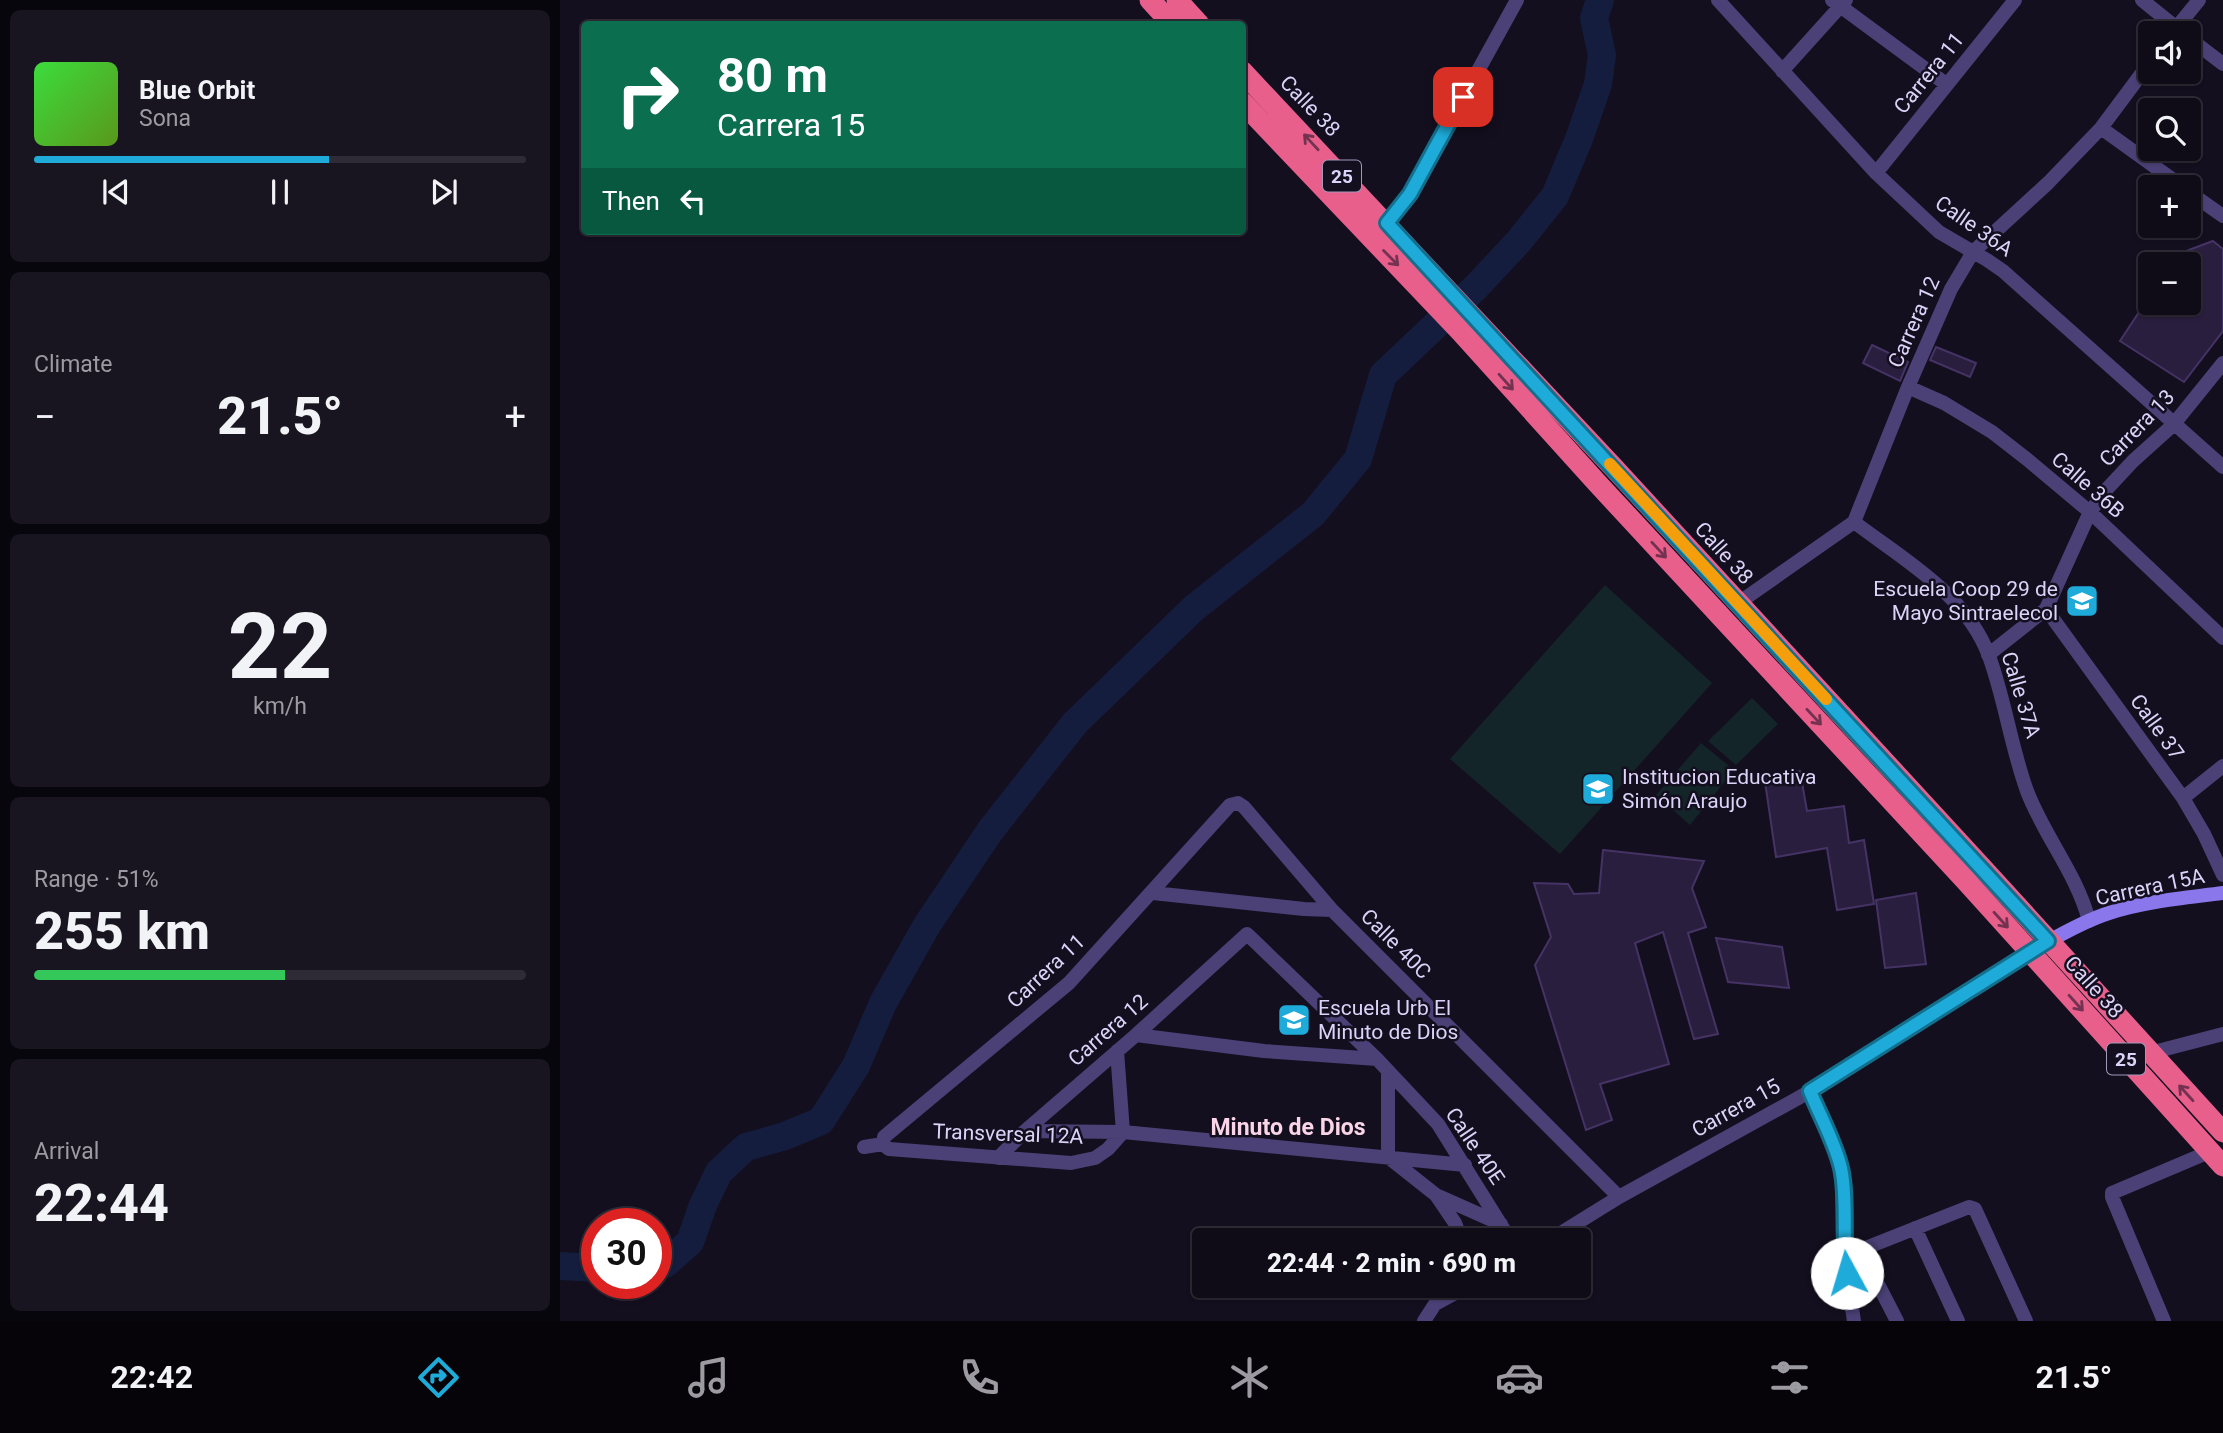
<!DOCTYPE html>
<meta charset="utf-8">
<style>
:root{--surface:#0f0b17;--page:#181420;--text:#f1f3f6;--muted:#9b9ba1;--line:#2f2b36;--accent:#1fabd9}
body{margin:0;font-family:Roboto,sans-serif;background:var(--page);color:var(--text);height:100vh;display:flex;flex-direction:column;font-size:26px;white-space:nowrap}
*{box-sizing:border-box;margin:0}
p{font-size:23px;color:var(--muted)}
.icon{flex:none;width:38px;height:38px;fill:none;stroke:currentColor;stroke-width:2;stroke-linecap:round;stroke-linejoin:round}
.map{position:relative;flex:1;overflow:hidden}
.side{display:flex;flex-direction:column;gap:10px;padding:10px;background:#08060d;width:560px}
.side>*{flex:none}
.guide{position:absolute;left:21px;top:21px;width:665px;height:214px;border-radius:7px;box-shadow:0 2px 5px #0004,0 0 0 2px var(--line);background:#0b6e4f;color:#fff;overflow:hidden}
.controls{position:absolute;left:1578px;top:21px;display:grid;gap:14px}
.controls a{display:grid;place-items:center;width:63px;height:63px;border-radius:7px;background:var(--surface);box-shadow:0 2px 5px #0004,0 0 0 2px var(--line);font-size:35px}
.speed{position:absolute;left:21px;top:1208px;display:flex;gap:14px;font-size:35px;font-weight:700;text-align:center}
.speed>*{display:grid;place-content:center;width:91px;height:91px;border-radius:50%;background:var(--surface);box-shadow:0 2px 5px #0004,0 0 0 2px var(--line);line-height:1}
.speed .limit{border:10px solid #d22;background:#fff;color:#111}
.pin{position:absolute;display:grid;place-items:center;width:60px;height:60px;color:#fff;margin:-30px;border-radius:14px;box-shadow:0 4px 10px #0006}
.me{position:absolute;width:77px;margin:-38px;rotate:354deg;stroke-linejoin:round;filter:drop-shadow(0 0 5px #0008)}
.turn{display:flex;align-items:center;gap:24px;height:147px;padding:0 21px;font-size:32px}
.turn .icon{width:91px;height:91px;stroke-width:2.5}
.turn b{display:block;font-size:49px;line-height:60px}
.then{display:flex;align-items:center;height:66px;padding:0 21px;background:#0003;gap:14px;font-size:26px}
.big{font-size:52px;font-weight:800;line-height:1.1}
.side .widget{flex:1;display:flex;flex-direction:column;justify-content:center;gap:10px;min-width:0;padding:0 24px;border-radius:10px;background:var(--page)}
.side .dial{align-items:center;gap:0}
.dial b{font-size:91px;line-height:1}
.song{display:flex;align-items:center;gap:21px}
.cover{width:84px;height:84px;border-radius:10px;background:linear-gradient(135deg,hsl(120 70% 55%),hsl(90 70% 35%))}
.played{height:7px;border-radius:4px;background:linear-gradient(90deg,var(--accent) 60%,var(--line) 60%)}
.keys{display:flex;justify-content:space-around;direction:ltr}
.heat{display:flex;justify-content:space-between;align-items:center;font-size:38px;direction:ltr}
.charge{height:10px;border-radius:5px;background:linear-gradient(90deg,#34c759 51%,var(--line) 0)}
.trip{position:absolute;left:632px;top:1228px;width:399px;height:70px;border-radius:7px;background:var(--surface);box-shadow:0 2px 5px #0004,0 0 0 2px var(--line);font-weight:800;line-height:70px;text-align:center}
.tabs{display:flex;height:112px;justify-content:space-around;align-items:center;background:#060409;color:var(--muted)}
.tabs .icon{width:49px;height:49px}
.tabs .current{color:var(--accent)}
.tabs b{font-size:32px;color:var(--text)}
main{display:flex;flex:1;min-height:0}
.map>svg:first-child{display:block}
.green{fill:#132528}
.lines{fill:none;stroke-linecap:round;stroke-linejoin:round}
.river{stroke:#141d3e;stroke-width:28}
.building{fill:#291e3d;stroke:#453366;stroke-width:2}
.street{stroke:#4b4177;stroke-width:14}
.secondary{stroke:#8b77ec;stroke-width:14}
.highway{stroke:#e85f8c;stroke-width:21}
.oneway{stroke:#733350}
.route-casing{stroke:#146f8d;stroke-width:18}
.route{stroke:#1fabd9;stroke-width:12}
.slow{stroke:#f59e0b;stroke-width:12}
.labels{text-anchor:middle;dominant-baseline:central;stroke-width:5;stroke-linejoin:round;paint-order:stroke}
.shield{fill:#140f1f;stroke:#a198b8;stroke-width:2}
.shield-label{font-size:19px;font-weight:bold;fill:#ddd3f9}
.street-label{font-size:21px;fill:#ddd3f9;stroke:#140f1f}
.poi-label{font-size:21px;fill:#ddd3f9;stroke:#140f1f;text-anchor:start}
.neighbourhood-label{font-size:23px;font-weight:bold;fill:#f9d5e7;stroke:#140f1f}
</style>
<main>
<section class="side">
<div class="widget">
<div class="song"><i class="cover"></i><div><b>Blue Orbit</b><p>Sona</p></div></div>
<div class="played"></div>
<div class="keys"><svg class="icon" aria-label="previous" viewBox="0 0 24 24"><path d="M18 5L8 12l10 7zM5 5v14"/></svg><svg class="icon" aria-label="pause" viewBox="0 0 24 24"><path d="M8 5v14M16 5v14"/></svg><svg class="icon" aria-label="next" viewBox="0 0 24 24"><path d="M6 5l10 7-10 7zM19 5v14"/></svg></div>
</div>
<div class="widget"><p>Climate</p>
<div class="heat"><a>−</a><b class="big">21.5°</b><a>+</a></div>
</div>
<div class="widget dial"><b>22</b><p>km/h</p></div>
<div class="widget"><p>Range · 51%</p><b class="big">255 km</b><div class="charge"></div></div>
<div class="widget"><p>Arrival</p><b class="big">22:44</b></div>
</section>
<div class="map">
<svg width="1663" height="1321" viewBox="0 0 1663 1321">
<rect width="100%" height="100%" fill="#140f1f"/>
<path class="green" d="M 1045,585 L 1152,683 L 1000,854 L 890,759 Z
M 1192,698 L 1218,724 L 1176,765 L 1148,741 Z
M 1141,743 L 1174,770 L 1130,825 L 1096,795 Z"/>
<g class="lines">
<path class="river" d="M 96,1265 L 105,1264 L 130,1242 L 143,1205 L 159,1172 L 186,1147 L 225,1136 L 261,1121 L 296,1066 L 323,1003 L 367,925 L 430,831 L 515,723 L 634,608 L 753,514 L 798,459 L 823,375 L 917,286 L 959,241 L 995,196 L 1019,139 L 1038,84 L 1042,55 L 1034,18 L 1040,0
M 0,1266 L 37,1268"/>
</g>
<path class="building" d="M 1653,241 L 1663,249 L 1663,331 L 1624,382 L 1560,341 L 1585,303 L 1629,303 L 1629,264 L 1594,263 Z
M 1312,345 L 1348,362 L 1340,381 L 1303,363 Z
M 1376,347 L 1416,363 L 1410,377 L 1370,360 Z
M 1240,771 L 1247,811 L 1284,806 L 1289,843 L 1304,840 L 1314,904 L 1277,910 L 1267,848 L 1216,857 L 1204,775 Z
M 1043,850 L 1144,861 L 1132,888 L 1146,927 L 1128,933 L 1158,1034 L 1134,1039 L 1103,932 L 1075,943 L 1109,1064 L 1040,1084 L 1052,1120 L 1026,1130 L 975,965 L 991,937 L 974,883 L 1008,884 L 1014,894 L 1039,893 Z
M 1356,893 L 1366,964 L 1325,968 L 1316,900 Z
M 1156,938 L 1222,947 L 1229,988 L 1168,982 Z"/>
<g class="lines">
<path class="street" d="M 1158,0 L 1316,173 L 1379,232 L 1427,260 L 1443,271 L 1663,467
M 1272,0 L 1386,84
M 1582,0 L 1623,33
M 1612,33 L 1639,0
M 1629,38 L 1663,64
M 1222,71 L 1286,0
M 1541,128 L 1623,187
M 1316,173 L 1455,0
M 1629,192 L 1663,216
M 820,230 L 838,210 L 850,194 L 957,0
M 1348,387 L 1384,403 L 1432,432 L 1468,460 L 1530,512 L 1663,638
M 1294,522 C 1344,560 1406,594 1429,656 C 1445,700 1451,747 1467,791 C 1484,836 1517,874 1529,921
M 1177,604 L 1294,522 L 1348,387 L 1391,289 L 1413,252 L 1488,183 L 1541,128 L 1591,61
M 1486,609 L 1623,798 L 1644,834 L 1663,875
M 1428,655 L 1486,609 L 1530,512 L 1546,490 L 1573,461 L 1613,425 L 1663,363
M 1623,798 L 1663,766
M 593,893 L 744,909 L 772,910
M 576,1035 L 704,1051 L 817,1059
M 1590,1053 L 1663,1034
M 828,1071 L 828,1157 L 876,1195 L 895,1223 L 902,1241
M 1249,1092 L 1276,1151 L 1282,1169 L 1283,1249 L 1294,1321
M 465,1131 L 563,1132 L 905,1165
M 323,1144 L 329,1149 L 511,1163 L 535,1158 L 548,1149 L 563,1132 L 557,1051
M 304,1147 L 323,1144 L 324,1137 L 509,983 L 670,805 L 678,803 L 684,807 L 772,910 L 1059,1197
M 438,1158 L 465,1131 L 576,1035 L 687,934 L 817,1059 L 878,1124 L 951,1241
M 878,1196 L 941,1224
M 1355,1228 L 1398,1321
M 988,1241 L 1059,1197 L 1249,1092 L 1470,952
M 864,1321 L 875,1304 L 908,1286
M 1337,1321 L 1304,1257 L 1303,1251 L 1308,1247 L 1409,1207 L 1415,1209 L 1466,1321
M 1604,1321 L 1552,1197 L 1552,1193 L 1649,1152"/>
<path class="secondary" d="M 1484,944 C 1505,932 1527,920 1549,913 C 1586,901 1625,898 1663,893"/>
<path class="highway" d="M 590,0 L 612,24
M 617,0 L 639,24
M 682,71 L 1055,469 L 1429,875 L 1663,1132
M 682,102 L 900,331 L 1038,484 L 1406,881 L 1663,1166"/>
</g>
<defs><path id="oneway-shaft" d="M-6 0H5M1.5-3L5.5 0L1.5 3" fill="none" stroke-width="1.6" stroke-linecap="round" stroke-linejoin="round" transform="scale(1.75)"/></defs>
<g class="oneway">
<use href="#oneway-shaft" transform="translate(751 142) rotate(-133)"/>
<use href="#oneway-shaft" transform="translate(831 258) rotate(45)"/>
<use href="#oneway-shaft" transform="translate(946 382) rotate(48)"/>
<use href="#oneway-shaft" transform="translate(1099 550) rotate(47)"/>
<use href="#oneway-shaft" transform="translate(1254 717) rotate(47)"/>
<use href="#oneway-shaft" transform="translate(1441 920) rotate(48)"/>
<use href="#oneway-shaft" transform="translate(1516 1003) rotate(48)"/>
<use href="#oneway-shaft" transform="translate(1626 1093) rotate(-132)"/>
</g>
<g class="lines">
<defs>
<path id="route" d="M 903,97 L 850,194 L 827,223 L 1488,941 L 1250,1091 C 1260,1116 1275,1142 1281,1168 C 1288,1199 1282,1239 1287,1273"/>
</defs>
<use href="#route" class="route-casing"/>
<use href="#route" class="route"/>
<path class="slow" d="M 1050,464 L 1266,699"/>
</g>
<defs>
<symbol id="school-square" viewBox="-11 -11 22 22"><rect x="-9" y="-9" width="18" height="18" rx="4" fill="#1fabd9" stroke="#140f1f"/><path d="M0-5L7-2L0 1L-7-2ZM-4 1L0 2.5L4 1V4Q0 6-4 4Z" fill="#fff"/></symbol>
<symbol id="university-square" viewBox="-11 -11 22 22"><rect x="-9" y="-9" width="18" height="18" rx="4" fill="#1fabd9" stroke="#140f1f"/><path d="M0-5L7-2L0 1L-7-2ZM-4 1L0 2.5L4 1V4Q0 6-4 4Z" fill="#fff"/></symbol>
</defs>
<g fill-rule="evenodd">
<use href="#school-square" x="1503" y="582" width="38" height="38"/>
<use href="#university-square" x="1019" y="770" width="38" height="38"/>
<use href="#school-square" x="715" y="1001" width="38" height="38"/>
</g>
<g class="labels">
<g class="shield">
<rect x="763" y="160.5" width="38" height="31" rx="5"/>
<rect x="1547" y="1043.5" width="38" height="31" rx="5"/>
</g>
<g class="shield-label">
<text x="782" y="176">25</text>
<text x="1566" y="1059">25</text>
</g>
<g class="street-label">
<text transform="translate(1369 73) rotate(-51)">Carrera 11</text>
<text transform="translate(750 106) rotate(46)">Calle 38</text>
<text transform="translate(1414 226) rotate(35)">Calle 36A</text>
<text transform="translate(1354 322) rotate(-66)">Carrera 12</text>
<text transform="translate(1577 428) rotate(-46)">Carrera 13</text>
<text transform="translate(1528 485) rotate(41)">Calle 36B</text>
<text transform="translate(1164 553) rotate(48)">Calle 38</text>
<text transform="translate(1461 695) rotate(73)">Calle 37A</text>
<text transform="translate(1597 727) rotate(54)">Calle 37</text>
<text transform="translate(1590 887) rotate(-12)">Carrera 15A</text>
<text transform="translate(836 944) rotate(45)">Calle 40C</text>
<text transform="translate(486 971) rotate(-43)">Carrera 11</text>
<text transform="translate(1534 987) rotate(48)">Calle 38</text>
<text transform="translate(548 1030) rotate(-41)">Carrera 12</text>
<text transform="translate(1176 1108) rotate(-29)">Carrera 15</text>
<text transform="translate(448 1134) rotate(2)">Transversal 12A</text>
<text transform="translate(915 1146) rotate(56)">Calle 40E</text>
</g>
<g class="poi-label">
<text x="1498" y="589" text-anchor="end">Escuela Coop 29 de<tspan x="1498" dy="24">Mayo Sintraelecol</tspan></text>
<text x="1062" y="777">Institucion Educativa<tspan x="1062" dy="24">Simón Araujo</tspan></text>
<text x="758" y="1008">Escuela Urb El<tspan x="758" dy="24">Minuto de Dios</tspan></text>
</g>
<g class="neighbourhood-label">
<text x="728" y="1127">Minuto de Dios</text>
</g>
</g>
</svg>
<div class="controls">
<a><svg class="icon" aria-label="sound" viewBox="0 0 24 24"><path d="M4 9h4l5-4v14l-5-4H4zM17 9q2 3 0 6"/></svg></a>
<a><svg class="icon" aria-label="search" viewBox="0 0 24 24"><circle cx="10" cy="10" r="6"/><path d="M15 15l6 6"/></svg></a>
<a>+</a>
<a>−</a>
</div>
<div class="speed"><div class="limit">30</div></div>
<div class="pin" style="left:903px;top:97px;background:#d93025"><svg class="icon" aria-label="arrive" viewBox="0 0 24 24"><path d="M6 21V4h12l-3 4 3 4H6"/></svg></div>
<svg class="me" style="left:1287px;top:1273px" viewBox="-20 -20 40 40"><circle r="19" fill="#fff"/><path d="M0-13L10 11 0 6-10 11z" fill="#1fabd9"/></svg>
<div class="trip">22:44 · 2 min · 690 m</div>
<div class="guide">
<div class="turn"><svg class="icon" aria-label="right" viewBox="0 0 24 24"><path d="M7 20v-9h11M14 6l5 5-5 5"/></svg><div><b>80 m</b>Carrera 15</div></div>
<div class="then">Then<svg class="icon" aria-label="left" viewBox="0 0 24 24"><path d="M17 20v-9H6M10 6l-5 5 5 5"/></svg></div>
</div>
</div>
</main>
<nav class="tabs">
<b>22:42</b>
<svg class="icon current" aria-label="directions" viewBox="0 0 24 24"><path d="M12 3l9 9-9 9-9-9zM9 14v-3h6M13 9l2 2-2 2"/></svg>
<svg class="icon" aria-label="music" viewBox="0 0 24 24"><path d="M9 18V5l10-2v13"/><circle cx="6" cy="18" r="3"/><circle cx="16" cy="16" r="3"/></svg>
<svg class="icon" aria-label="phone" viewBox="0 0 24 24"><path d="M5 4h4l2 5-3 2q2 4 5 5l2-3 5 2v4C11 20 4 13 5 4z"/></svg>
<svg class="icon" aria-label="climate" viewBox="0 0 24 24"><path d="M12 3v18M4 7l16 10M4 17L20 7"/></svg>
<svg class="icon" aria-label="car" viewBox="0 0 24 24"><path d="M5 17H2v-5l4-1 3-4h7l3 4 3 1v5h-3M9 17h6M6 11h13"/><circle cx="7" cy="17" r="2"/><circle cx="17" cy="17" r="2"/></svg>
<svg class="icon" aria-label="filters" viewBox="0 0 24 24"><path d="M4 7h16M4 17h16"/><circle cx="9" cy="7" r="2"/><circle cx="15" cy="17" r="2"/></svg>
<b>21.5°</b>
</nav>
